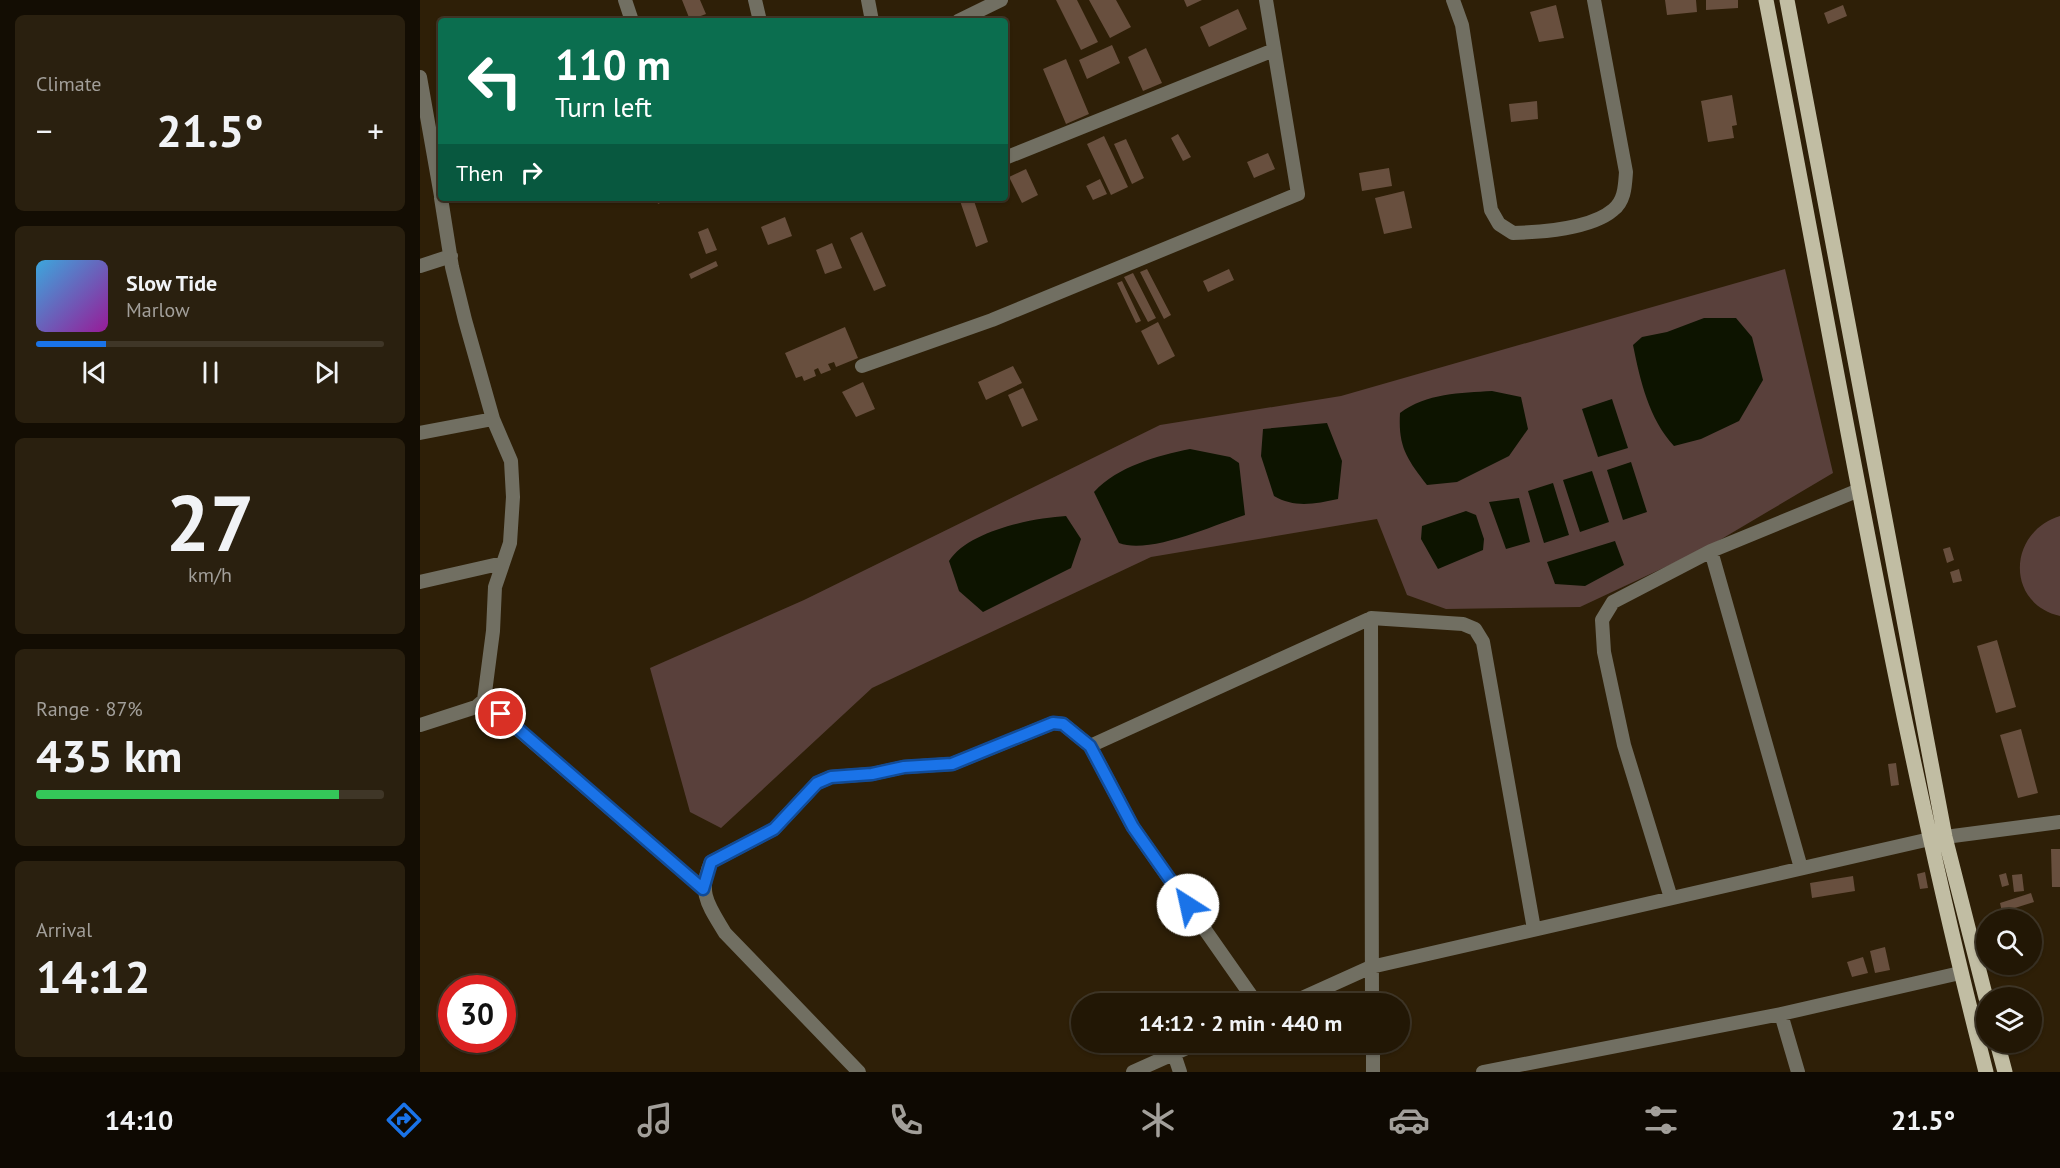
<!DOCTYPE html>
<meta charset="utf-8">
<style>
:root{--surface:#221705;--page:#2a200f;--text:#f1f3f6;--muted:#a29f9a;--line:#3f3627;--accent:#1a73e8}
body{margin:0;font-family:"PT Sans",sans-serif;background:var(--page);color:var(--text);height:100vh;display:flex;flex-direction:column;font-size:22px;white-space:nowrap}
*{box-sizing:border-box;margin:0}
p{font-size:20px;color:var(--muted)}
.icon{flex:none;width:33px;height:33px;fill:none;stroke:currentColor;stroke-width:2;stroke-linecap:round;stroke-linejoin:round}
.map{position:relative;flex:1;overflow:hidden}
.side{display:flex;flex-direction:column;gap:15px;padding:15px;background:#130d03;width:420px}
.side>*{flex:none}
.hud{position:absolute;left:18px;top:18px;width:570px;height:183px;border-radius:6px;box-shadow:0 2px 4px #0004,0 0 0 2px var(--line);background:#0b6e4f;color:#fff;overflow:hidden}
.fabs{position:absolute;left:1556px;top:909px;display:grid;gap:12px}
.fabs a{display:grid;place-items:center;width:66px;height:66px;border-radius:50%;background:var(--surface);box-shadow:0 2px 4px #0004,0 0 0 2px var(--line);font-size:30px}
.speed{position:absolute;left:18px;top:975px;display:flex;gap:12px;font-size:30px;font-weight:700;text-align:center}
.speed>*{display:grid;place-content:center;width:78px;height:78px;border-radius:50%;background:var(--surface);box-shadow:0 2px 4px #0004,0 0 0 2px var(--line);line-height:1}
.speed .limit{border:9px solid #d22;background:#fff;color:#111}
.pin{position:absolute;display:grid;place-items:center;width:51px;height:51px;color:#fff;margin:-26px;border:3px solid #fff;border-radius:50%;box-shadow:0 2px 6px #0007}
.me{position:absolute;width:66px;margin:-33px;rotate:325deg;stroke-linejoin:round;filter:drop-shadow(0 0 4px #0008)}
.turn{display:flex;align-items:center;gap:21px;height:126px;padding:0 18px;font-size:27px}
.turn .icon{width:78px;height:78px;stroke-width:2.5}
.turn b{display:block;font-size:42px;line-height:51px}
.then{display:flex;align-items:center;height:57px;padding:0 18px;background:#0003;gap:12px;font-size:22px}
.big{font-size:45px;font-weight:600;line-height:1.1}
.side .card{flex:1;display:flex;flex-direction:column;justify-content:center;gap:9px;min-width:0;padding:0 21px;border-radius:9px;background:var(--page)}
.side .dial{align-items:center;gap:0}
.dial b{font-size:78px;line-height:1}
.song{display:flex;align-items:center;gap:18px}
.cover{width:72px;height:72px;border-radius:9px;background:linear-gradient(135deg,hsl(200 70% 55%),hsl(300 70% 35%))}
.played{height:6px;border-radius:3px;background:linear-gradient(90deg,var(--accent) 20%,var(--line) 20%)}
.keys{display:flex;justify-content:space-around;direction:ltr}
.heat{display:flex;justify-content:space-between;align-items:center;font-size:33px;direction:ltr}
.charge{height:9px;border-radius:4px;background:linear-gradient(90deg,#34c759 87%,var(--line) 0)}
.trip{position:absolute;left:651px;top:993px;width:339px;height:60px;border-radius:30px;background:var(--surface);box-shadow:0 2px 4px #0004,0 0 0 2px var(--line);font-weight:600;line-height:60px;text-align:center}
.tab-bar{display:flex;height:96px;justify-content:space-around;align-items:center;background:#0e0902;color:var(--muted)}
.tab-bar .icon{width:42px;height:42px}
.tab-bar .active{color:var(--accent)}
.tab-bar b{font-size:27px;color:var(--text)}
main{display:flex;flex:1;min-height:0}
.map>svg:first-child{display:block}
.green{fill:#59403b}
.water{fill:#0d1400}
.building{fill:#684f3e}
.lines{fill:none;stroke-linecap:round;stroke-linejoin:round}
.minor{stroke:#716f62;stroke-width:14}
.major{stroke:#c1bda3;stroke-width:15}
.route-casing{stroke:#114b97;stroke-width:15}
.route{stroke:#1a73e8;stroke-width:10}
</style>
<main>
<section class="side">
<div class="card"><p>Climate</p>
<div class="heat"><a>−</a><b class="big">21.5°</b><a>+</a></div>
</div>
<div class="card">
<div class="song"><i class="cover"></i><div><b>Slow Tide</b><p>Marlow</p></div></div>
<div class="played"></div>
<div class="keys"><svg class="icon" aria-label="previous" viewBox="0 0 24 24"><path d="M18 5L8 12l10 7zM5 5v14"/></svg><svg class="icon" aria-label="pause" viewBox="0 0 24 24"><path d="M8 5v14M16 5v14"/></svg><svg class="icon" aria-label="next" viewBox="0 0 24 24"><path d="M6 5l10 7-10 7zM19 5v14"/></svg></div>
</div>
<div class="card dial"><b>27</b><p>km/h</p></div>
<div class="card"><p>Range · 87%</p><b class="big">435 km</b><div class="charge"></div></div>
<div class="card"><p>Arrival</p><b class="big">14:12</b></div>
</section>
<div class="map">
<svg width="1640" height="1072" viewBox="0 0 1640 1072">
<rect width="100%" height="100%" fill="#2e1f07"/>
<path class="green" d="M 1365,269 L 1413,473 L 1288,547 L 1160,607 L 1026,609 L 987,595 L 957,519 L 731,557 L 452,688 L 301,828 L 270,812 L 230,668 L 384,600 L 740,425 L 921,396 Z
M 1640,516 L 1640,616 C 1585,603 1588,532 1640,516 Z"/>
<path class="water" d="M 1284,318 L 1316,318 L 1332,337 L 1343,380 L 1319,421 L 1281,439 L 1254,446 C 1229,419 1220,380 1213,345 L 1222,337 L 1247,332 Z
M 1072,391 L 1101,397 L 1108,429 L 1089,456 L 1037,482 L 1007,485 C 987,459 978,447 980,413 C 1006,393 1041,393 1072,391 Z
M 1192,399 L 1208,448 L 1178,457 L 1162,409 Z
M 907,423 L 922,461 L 918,499 C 895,504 874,508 854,496 L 841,456 L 843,429 Z
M 770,449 L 810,457 L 819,463 L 825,515 C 794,525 729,555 699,543 L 674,492 C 698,466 737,456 770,449 Z
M 1211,462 L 1227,512 L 1203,520 L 1187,470 Z
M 1172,471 L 1189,522 L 1160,532 L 1143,480 Z
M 1133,483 L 1149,535 L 1124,543 L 1108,491 Z
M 1099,498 L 1110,542 L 1086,549 L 1069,502 Z
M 1046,511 L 1056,515 L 1064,539 L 1063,550 L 1018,569 L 1001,539 L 1002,526 Z
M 646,516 L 661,539 L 651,568 L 563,612 L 539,591 L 529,561 C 548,531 612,518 646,516 Z
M 1195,541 L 1204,565 L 1165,586 L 1135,584 L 1127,562 Z"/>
<path class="building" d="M 262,0 L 280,0 L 286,14 L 270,20 Z
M 636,0 L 657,0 L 678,42 L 661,50 Z
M 669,0 L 696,0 L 711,27 L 690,38 Z
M 764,0 L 782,0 L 767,7 Z
M 1245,0 L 1276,0 L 1277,12 L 1247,15 Z
M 1286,0 L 1318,0 L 1318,8 L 1286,10 Z
M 1136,5 L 1144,38 L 1119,42 L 1110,12 Z
M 1423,5 L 1427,16 L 1408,24 L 1404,13 Z
M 818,9 L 827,29 L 789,47 L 780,27 Z
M 427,16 L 429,21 L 410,21 L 410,20 Z
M 692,45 L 700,63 L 667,79 L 659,60 Z
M 726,48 L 742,83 L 723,91 L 708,57 Z
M 646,59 L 669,114 L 646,124 L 623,69 Z
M 1312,95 L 1317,125 L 1312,126 L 1314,138 L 1288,142 L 1281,101 Z
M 1117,101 L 1118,119 L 1091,122 L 1089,104 Z
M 758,134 L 771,157 L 763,161 L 751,138 Z
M 684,136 L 708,187 L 691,195 L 667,144 Z
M 706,139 L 724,178 L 712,184 L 694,144 Z
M 848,153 L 855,169 L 834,178 L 827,162 Z
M 969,168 L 972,186 L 942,191 L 939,173 Z
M 606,169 L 618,195 L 602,203 L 589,177 Z
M 680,179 L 687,194 L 673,200 L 666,186 Z
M 984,191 L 992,228 L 964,234 L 955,198 Z
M 236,198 L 245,198 L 246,200 L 238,204 Z
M 539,198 L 553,198 L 568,242 L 556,247 Z
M 365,217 L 372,236 L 348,245 L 341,227 Z
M 288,228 L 297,250 L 286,254 L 278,232 Z
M 442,232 L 466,286 L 454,291 L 430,238 Z
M 412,243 L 422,268 L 405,274 L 396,250 Z
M 296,261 L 298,266 L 271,279 L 269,274 Z
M 727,269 L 751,315 L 744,319 L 720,272 Z
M 809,269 L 814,280 L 788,292 L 783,281 Z
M 713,273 L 736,318 L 728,322 L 704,277 Z
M 702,281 L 721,321 L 716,323 L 697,283 Z
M 738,322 L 755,356 L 738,365 L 721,331 Z
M 425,327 L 438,358 L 416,367 L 414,362 L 408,364 L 411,370 L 401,374 L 398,368 L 394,370 L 396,376 L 384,381 L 382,376 L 376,378 L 365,353 Z
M 593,366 L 602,383 L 566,400 L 558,382 Z
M 443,382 L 455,409 L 436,417 L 422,392 Z
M 603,388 L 618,420 L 602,427 L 588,395 Z
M 1530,547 L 1534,560 L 1527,563 L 1523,549 Z
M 1539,569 L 1542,581 L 1533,583 L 1530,572 Z
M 1577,640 L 1596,707 L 1576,713 L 1557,646 Z
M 1601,729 L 1618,793 L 1598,798 L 1580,735 Z
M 1476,763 L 1479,785 L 1471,786 L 1468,764 Z
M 1631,849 L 1640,849 L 1640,887 L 1632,887 Z
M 1505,872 L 1508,888 L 1500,889 L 1497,874 Z
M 1586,873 L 1589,885 L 1582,887 L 1579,875 Z
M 1602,874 L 1604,891 L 1594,892 L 1592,875 Z
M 1433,876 L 1435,891 L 1392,898 L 1390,883 Z
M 1611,893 L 1614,902 L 1582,912 L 1580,903 Z
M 1465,947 L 1470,970 L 1455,973 L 1450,951 Z
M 1443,957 L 1448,973 L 1432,977 L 1427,962 Z"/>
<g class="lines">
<path class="minor" d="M 205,0 L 212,21
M 335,0 L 340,21
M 448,0 L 452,21
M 1033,0 L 1042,25 L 1071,210 L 1079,224 L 1093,233 C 1121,232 1171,229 1193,210 C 1205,201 1205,185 1206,172 L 1174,0
M 538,21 L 581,0
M 0,77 L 21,196
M 585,158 L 854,50
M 0,266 L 31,256
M 442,366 L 572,320 L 878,194 L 846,0
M 0,433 L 73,419
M 1291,551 L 1381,868
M 0,582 L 83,563
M 951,618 L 952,1004
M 64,700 L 283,889
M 0,725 L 56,707 L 64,700 L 73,631 L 75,587 L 90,543 L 93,497 L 91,461 L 73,419 L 45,320 L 32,267 L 21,198
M 670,746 L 951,618 L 1043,624 L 1055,629 L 1063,642 L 1114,929
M 1251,898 L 1204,745 L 1184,652 L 1182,620 L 1193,602 L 1291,551 L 1439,490
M 869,1004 L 951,967 L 1510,839 L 1640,822
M 1361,1014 L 1378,1072
M 953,1042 L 953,1072
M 754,1054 L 760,1072
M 439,1072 L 305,933 C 289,906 277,893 291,862 L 354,829 L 397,783 L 411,777 L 452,774 L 484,767 L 532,764 L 633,723 L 643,724 L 670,746 L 713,827 L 837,1004
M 713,1072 L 780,1042
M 1063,1072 L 1361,1014 L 1540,973"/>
<path class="major" d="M 1346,0 C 1416,358 1475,718 1566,1072
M 1367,0 L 1525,837 L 1566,998
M 1577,1042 L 1585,1072"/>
</g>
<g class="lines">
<defs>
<path id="route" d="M 81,714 L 283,889 L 291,862 L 354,829 L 397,783 L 411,777 L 452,774 L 484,767 L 532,764 L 633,723 L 643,724 L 670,746 L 713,827 L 768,905"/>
</defs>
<use href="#route" class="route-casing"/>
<use href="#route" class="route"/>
</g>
</svg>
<div class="fabs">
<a><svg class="icon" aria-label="search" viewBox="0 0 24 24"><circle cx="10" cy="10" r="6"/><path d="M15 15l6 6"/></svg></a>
<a><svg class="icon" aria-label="layers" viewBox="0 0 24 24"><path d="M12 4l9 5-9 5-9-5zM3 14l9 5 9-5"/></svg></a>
</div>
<div class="speed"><div class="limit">30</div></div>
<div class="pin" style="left:81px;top:714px;background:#d93025"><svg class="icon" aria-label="arrive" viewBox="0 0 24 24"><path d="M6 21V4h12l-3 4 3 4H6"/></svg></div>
<svg class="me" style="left:768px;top:905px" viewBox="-20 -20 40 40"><circle r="19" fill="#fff"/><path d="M0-13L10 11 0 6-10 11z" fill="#1a73e8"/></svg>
<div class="trip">14:12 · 2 min · 440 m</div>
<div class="hud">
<div class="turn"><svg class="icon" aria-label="left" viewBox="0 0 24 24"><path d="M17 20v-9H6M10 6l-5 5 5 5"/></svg><div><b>110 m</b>Turn left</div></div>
<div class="then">Then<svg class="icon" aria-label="right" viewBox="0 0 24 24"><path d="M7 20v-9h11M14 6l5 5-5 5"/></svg></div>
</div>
</div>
</main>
<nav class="tab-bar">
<b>14:10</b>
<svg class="icon active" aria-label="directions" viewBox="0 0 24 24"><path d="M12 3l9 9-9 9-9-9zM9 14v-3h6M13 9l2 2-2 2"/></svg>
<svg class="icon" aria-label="music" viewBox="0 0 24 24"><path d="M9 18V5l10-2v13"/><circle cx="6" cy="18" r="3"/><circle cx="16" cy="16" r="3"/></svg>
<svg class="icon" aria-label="phone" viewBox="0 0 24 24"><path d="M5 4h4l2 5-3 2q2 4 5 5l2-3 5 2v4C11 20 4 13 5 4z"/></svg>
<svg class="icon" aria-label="climate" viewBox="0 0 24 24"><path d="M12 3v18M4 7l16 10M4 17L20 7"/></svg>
<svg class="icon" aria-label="car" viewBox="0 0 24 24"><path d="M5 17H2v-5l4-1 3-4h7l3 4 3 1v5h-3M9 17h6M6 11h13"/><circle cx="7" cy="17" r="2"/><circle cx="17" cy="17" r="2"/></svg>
<svg class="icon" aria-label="filters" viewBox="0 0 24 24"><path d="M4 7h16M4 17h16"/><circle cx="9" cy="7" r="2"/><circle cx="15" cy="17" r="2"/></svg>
<b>21.5°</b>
</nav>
